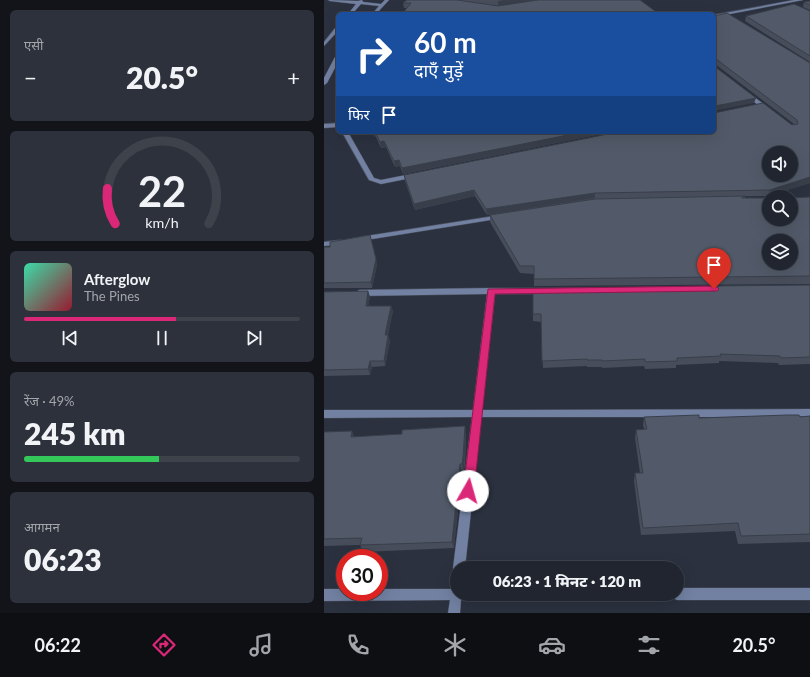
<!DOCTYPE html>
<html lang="hi">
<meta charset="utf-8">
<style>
:root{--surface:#20252f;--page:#2d313b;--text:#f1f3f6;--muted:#a2a5aa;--line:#3d424b;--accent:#db2777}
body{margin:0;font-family:Lato,"Noto Sans Devanagari",sans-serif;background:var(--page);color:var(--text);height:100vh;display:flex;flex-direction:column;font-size:15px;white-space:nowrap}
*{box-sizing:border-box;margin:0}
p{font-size:13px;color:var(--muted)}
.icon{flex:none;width:22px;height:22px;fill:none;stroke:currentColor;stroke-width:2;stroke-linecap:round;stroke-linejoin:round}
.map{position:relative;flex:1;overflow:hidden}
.drawer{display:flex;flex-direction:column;gap:10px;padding:10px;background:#12141a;width:324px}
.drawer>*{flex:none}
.top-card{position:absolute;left:12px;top:12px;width:380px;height:122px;border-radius:6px;box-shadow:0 4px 16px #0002,0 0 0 1px var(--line);background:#1a4fa0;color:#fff;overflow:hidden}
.buttons{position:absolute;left:438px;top:146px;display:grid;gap:8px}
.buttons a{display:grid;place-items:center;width:36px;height:36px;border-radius:50%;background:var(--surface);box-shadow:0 4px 16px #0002,0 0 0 1px var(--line);font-size:20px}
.speed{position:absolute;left:12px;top:549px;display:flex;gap:8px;font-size:20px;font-weight:700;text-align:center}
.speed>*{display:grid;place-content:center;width:52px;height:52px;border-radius:50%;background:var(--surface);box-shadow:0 4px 16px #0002,0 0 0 1px var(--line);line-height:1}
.speed .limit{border:6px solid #d22;background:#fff;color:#111}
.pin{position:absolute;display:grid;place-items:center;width:34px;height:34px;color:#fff;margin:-41px -17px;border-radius:50% 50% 50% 0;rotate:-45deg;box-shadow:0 0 4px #0007}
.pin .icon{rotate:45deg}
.me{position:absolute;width:44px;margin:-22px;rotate:7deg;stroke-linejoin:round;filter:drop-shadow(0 0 3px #0008)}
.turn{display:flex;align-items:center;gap:14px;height:84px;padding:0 12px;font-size:18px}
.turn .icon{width:52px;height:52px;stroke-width:2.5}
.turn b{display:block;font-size:28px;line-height:34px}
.then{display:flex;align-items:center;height:38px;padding:0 12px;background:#0003;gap:8px;font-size:15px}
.big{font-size:30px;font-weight:800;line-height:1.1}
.drawer .tile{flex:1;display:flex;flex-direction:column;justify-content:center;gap:6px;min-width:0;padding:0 14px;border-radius:6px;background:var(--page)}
.drawer .dial{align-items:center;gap:0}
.dial svg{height:104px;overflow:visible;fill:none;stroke:var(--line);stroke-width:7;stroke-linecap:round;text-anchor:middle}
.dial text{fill:var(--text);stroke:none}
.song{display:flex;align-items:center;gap:12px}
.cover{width:48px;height:48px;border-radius:6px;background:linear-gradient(135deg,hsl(160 70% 55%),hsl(350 70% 35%))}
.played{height:4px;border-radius:2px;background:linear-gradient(90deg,var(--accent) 55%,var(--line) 55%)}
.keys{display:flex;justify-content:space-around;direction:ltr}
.heat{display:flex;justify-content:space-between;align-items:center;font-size:22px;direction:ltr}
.charge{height:6px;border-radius:3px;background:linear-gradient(90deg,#34c759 49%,var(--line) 0)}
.trip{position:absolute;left:126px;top:561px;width:234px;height:40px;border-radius:20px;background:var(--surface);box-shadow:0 4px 16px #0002,0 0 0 1px var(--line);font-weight:800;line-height:40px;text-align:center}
.tab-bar{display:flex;height:64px;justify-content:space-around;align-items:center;background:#0d0f13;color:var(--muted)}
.tab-bar .icon{width:28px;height:28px}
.tab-bar .active{color:var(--accent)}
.tab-bar b{font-size:18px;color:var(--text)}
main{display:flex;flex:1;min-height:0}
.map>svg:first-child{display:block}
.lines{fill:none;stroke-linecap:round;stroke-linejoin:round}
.street-casing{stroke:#4a4f5d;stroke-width:1}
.street{fill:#7281a2;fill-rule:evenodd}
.wall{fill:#474d5a}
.shaded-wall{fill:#393f4a}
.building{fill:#525a69;stroke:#393f4a;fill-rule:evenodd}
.route{fill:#db2777;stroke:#8e194d}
</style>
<main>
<section class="drawer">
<div class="tile"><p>एसी</p>
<div class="heat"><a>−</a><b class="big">20.5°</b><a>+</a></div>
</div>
<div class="tile dial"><svg viewBox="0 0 100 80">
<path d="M14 69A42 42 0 1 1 86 69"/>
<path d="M14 69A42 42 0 0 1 8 42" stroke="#db2777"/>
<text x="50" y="56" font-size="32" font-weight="700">22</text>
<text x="50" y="72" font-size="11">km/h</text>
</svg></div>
<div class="tile">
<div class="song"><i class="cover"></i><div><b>Afterglow</b><p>The Pines</p></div></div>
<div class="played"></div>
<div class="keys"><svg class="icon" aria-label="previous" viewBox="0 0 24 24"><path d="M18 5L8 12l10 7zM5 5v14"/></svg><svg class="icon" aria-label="pause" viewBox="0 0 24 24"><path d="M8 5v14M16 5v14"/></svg><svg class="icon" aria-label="next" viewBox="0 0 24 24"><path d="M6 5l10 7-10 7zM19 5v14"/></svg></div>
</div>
<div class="tile"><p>रेंज · 49%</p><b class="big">245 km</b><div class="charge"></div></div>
<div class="tile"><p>आगमन</p><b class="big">06:23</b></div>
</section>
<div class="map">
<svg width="486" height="613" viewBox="0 0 486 613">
<rect width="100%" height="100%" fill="#2b313f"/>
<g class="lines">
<defs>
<path id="street" d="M 4,0 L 34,1 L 38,0 L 39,2 L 57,4 L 61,0 L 65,0 L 52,14 L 48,14 L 55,6 L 37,4 L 28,14 L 24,14 L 32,4 L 6,1 Z
M 470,0 L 479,0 L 390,17 L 390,15 Z
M 12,27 L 14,27 L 14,31 L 0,46 L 0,42 Z
M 14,55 L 14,62 L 3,83 L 0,85 L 0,78 L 11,57 Z
M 421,93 L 425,93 L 446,109 L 446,111 L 442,111 L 421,95 Z
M 14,123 L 14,127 L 0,128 L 0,124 Z
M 18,132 L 24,132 L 50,178 L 57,180 L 92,173 L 95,175 L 92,177 L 57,184 L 45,180 Z
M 177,215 L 179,216 L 180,217 L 179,218 L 36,241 L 32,239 L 36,237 Z
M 17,240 L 21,242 L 20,244 L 0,246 L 0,242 Z
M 167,288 L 219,288 L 223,291 L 219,294 L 171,294 L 158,410 L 486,409 L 486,417 L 157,417 L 141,568 L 133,568 L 133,573 L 131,572 L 129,568 L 148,417 L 0,418 L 0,410 L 149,410 L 163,294 L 35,296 L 31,293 L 35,290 Z
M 133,582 L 133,594 L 314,594 L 312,598 L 308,600 L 137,600 L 136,613 L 124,613 L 126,600 L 0,601 L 0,589 L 21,589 L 21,592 L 55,592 L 55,589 L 127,589 L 129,584 Z
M 353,588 L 486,588 L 486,600 L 353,600 L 349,598 L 347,594 L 353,594 Z"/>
</defs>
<use href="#street" class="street-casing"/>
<use href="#street" class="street"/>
</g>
<path class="wall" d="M 83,0 L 316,0 L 335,14 L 80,8 L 79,3 Z
M 486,1 L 486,10 L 479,7 L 480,2 Z
M 486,11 L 486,62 L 421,21 L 422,16 Z
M 390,16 L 486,63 L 486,183 L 444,196 L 271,198 L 421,196 L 421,198 L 486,197 L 486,284 L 210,286 L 210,274 L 196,273 L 166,222 L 166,215 L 163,215 L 151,196 L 91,210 L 81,181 L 80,175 L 470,124 L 391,64 L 390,64 Z
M 48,132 L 287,132 L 79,174 L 76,166 L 71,167 L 62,147 L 57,148 L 52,137 L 51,137 Z
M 46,235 L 53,265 L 48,288 L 0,288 L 0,247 L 6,247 Z
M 486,285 L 486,364 L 455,365 L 454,363 L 395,361 L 395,363 L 352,365 L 352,368 L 321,369 L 320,366 L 278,368 L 278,367 L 263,367 L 263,366 L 219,368 L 217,322 L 209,321 L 209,314 Z
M 44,291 L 46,297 L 44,306 L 67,306 L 69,311 L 64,335 L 66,341 L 61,366 L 48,367 L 46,375 L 0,376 L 0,292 Z
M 486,416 L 486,542 L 414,544 L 411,531 L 317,535 L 310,481 L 311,473 L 316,473 L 311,438 L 312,430 L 320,429 L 319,425 L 320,417 L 375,418 Z
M 28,431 L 30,437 L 142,433 L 141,464 L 140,471 L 138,471 L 130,548 L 39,552 L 36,545 L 0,546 L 0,432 Z"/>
<path class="shaded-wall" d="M 180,0 L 224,0 L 174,6 L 174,1 Z
M 432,98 L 430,103 L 390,111 L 391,106 Z
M 49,132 L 51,132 L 52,137 L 51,137 Z
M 259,132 L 287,132 L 79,174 L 78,168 Z
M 60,141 L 62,147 L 57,148 L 56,142 Z
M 75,160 L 76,166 L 71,167 L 70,161 Z
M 486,177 L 486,183 L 444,196 L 446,190 Z
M 150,190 L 151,196 L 91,210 L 90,204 Z
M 271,193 L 271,198 L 163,215 L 162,209 Z
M 52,259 L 53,265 L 48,288 L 47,282 Z
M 44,291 L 46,297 L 43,312 L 42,306 Z
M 67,306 L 69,311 L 62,341 L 61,335 Z
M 64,335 L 66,341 L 61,366 L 60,361 Z
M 46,361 L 48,367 L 46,375 L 44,369 Z
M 141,426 L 142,433 L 140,471 L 138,464 Z
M 28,431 L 30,439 L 27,437 Z
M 136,464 L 138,471 L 130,548 L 128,542 Z"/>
<path class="building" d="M 83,0 L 133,0 L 174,6 L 214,0 L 316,0 L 335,14 L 78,14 L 87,3 L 79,3 Z
M 486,1 L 486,5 L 480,2 Z
M 470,4 L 486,11 L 486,56 L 422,16 Z
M 403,13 L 486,63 L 486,177 L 446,190 L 271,193 L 162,209 L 150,190 L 90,204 L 80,175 L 294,132 L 390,132 L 390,113 L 439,103 L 468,125 L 474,124 L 473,120 L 392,59 L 390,59 L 390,16 ZM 445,153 L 467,153 L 467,175 L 445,175 Z
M 390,66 L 432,98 L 391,106 L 390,112 Z
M 51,132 L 259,132 L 78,168 L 75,160 L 70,161 L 60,141 L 56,142 Z
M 421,196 L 418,197 L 418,198 L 445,198 L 445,219 L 467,219 L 467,198 L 486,197 L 486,276 L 210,279 L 210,266 L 196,266 L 166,215 L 271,199 ZM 445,241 L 467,241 L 467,263 L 445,263 Z
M 46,235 L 52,259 L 47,282 L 0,283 L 0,247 L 6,247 L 6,242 Z
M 486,285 L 486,357 L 457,358 L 456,356 L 396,354 L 397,356 L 353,358 L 353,361 L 321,362 L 321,359 L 278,361 L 278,360 L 263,360 L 263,359 L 218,361 L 217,314 L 209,314 L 209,288 Z
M 44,291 L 42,306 L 67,306 L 61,335 L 64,335 L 60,361 L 46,361 L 44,369 L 0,370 L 0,292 Z
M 375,415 L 375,418 L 464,415 L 475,415 L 476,417 L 486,416 L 486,534 L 417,536 L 414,523 L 319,528 L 311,473 L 319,473 L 312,430 L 323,429 L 320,417 Z
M 141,426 L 139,457 L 138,464 L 136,464 L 128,542 L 36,545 L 38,538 L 0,539 L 0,432 L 28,431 L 27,437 L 78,434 L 78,430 Z"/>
<path class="route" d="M 390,286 L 393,287 L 395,289 L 393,291 L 171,294 L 150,491 L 148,494 L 144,496 L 140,494 L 139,491 L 164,289 Z"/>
</svg>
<div class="buttons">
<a><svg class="icon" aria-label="sound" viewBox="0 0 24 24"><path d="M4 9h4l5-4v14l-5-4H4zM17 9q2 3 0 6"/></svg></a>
<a><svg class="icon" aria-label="search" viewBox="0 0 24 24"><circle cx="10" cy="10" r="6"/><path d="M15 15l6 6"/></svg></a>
<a><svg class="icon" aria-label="layers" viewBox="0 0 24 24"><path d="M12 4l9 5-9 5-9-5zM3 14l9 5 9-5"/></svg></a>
</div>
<div class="speed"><div class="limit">30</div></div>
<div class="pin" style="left:390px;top:289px;background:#d93025"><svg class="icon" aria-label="arrive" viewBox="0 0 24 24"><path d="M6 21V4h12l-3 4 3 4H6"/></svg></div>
<svg class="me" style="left:144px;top:491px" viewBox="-20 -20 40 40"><circle r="19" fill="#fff"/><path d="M0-13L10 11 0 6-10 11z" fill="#db2777"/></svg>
<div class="trip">06:23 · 1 मिनट · 120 m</div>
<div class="top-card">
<div class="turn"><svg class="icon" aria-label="right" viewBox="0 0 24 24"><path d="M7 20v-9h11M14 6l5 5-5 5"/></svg><div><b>60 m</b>दाएँ मुड़ें</div></div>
<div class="then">फिर<svg class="icon" aria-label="arrive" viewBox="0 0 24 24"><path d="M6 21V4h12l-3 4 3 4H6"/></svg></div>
</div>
</div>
</main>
<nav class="tab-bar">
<b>06:22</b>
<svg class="icon active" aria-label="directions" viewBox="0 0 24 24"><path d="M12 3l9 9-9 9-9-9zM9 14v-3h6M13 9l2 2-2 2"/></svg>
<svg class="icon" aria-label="music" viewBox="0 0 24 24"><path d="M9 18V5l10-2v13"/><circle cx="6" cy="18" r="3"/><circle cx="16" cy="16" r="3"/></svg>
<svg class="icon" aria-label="phone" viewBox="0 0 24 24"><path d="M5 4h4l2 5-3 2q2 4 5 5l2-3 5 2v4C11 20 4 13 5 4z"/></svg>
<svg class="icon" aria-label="climate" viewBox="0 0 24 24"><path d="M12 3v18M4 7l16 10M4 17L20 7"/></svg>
<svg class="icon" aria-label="car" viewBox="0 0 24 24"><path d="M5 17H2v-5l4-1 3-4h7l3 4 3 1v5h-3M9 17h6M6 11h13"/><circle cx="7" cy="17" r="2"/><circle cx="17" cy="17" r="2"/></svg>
<svg class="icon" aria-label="filters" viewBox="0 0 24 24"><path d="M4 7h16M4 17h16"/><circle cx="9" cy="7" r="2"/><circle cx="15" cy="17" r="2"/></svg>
<b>20.5°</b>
</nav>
